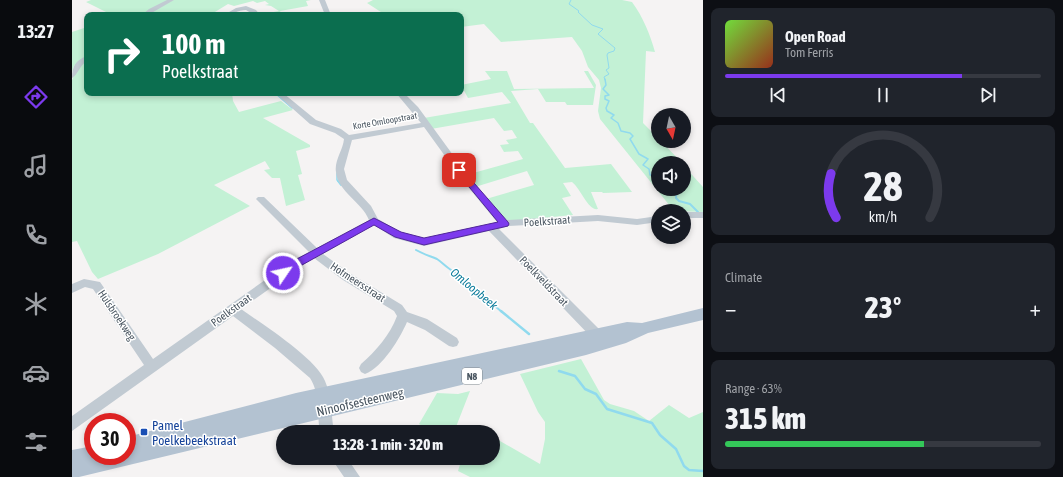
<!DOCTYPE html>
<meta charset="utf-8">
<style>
:root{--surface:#171b24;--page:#20242c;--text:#f1f3f6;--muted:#9ea1a6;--line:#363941;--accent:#7c3aed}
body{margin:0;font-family:"Asap Condensed",sans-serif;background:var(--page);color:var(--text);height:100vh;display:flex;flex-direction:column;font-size:15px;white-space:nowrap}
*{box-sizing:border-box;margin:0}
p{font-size:13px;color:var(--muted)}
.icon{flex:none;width:22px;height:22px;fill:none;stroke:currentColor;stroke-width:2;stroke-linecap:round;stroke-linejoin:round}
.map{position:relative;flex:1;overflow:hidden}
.sheet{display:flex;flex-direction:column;gap:8px;padding:8px;background:#0d0f14;width:360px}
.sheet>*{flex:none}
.banner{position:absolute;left:12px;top:12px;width:380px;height:84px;border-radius:8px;box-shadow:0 2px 6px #0003;background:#0b6e4f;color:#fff;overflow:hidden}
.needle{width:26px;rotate:171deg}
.buttons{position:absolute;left:579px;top:108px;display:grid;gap:8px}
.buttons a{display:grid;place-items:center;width:40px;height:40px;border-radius:50%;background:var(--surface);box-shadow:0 2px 6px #0003;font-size:20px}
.speed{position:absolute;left:12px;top:413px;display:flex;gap:8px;font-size:20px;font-weight:700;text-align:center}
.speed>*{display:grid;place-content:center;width:52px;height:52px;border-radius:50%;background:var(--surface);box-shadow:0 2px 6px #0003;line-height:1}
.speed .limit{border:6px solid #d22;background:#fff;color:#111}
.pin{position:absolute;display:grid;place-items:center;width:34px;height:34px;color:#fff;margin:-17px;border-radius:8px;box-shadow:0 2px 6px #0006}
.me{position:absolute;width:44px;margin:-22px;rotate:56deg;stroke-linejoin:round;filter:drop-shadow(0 0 3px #0008)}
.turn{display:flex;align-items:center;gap:14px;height:84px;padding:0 12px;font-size:18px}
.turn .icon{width:52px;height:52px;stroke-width:2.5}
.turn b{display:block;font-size:28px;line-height:34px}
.big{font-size:30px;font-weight:800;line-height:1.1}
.sheet .widget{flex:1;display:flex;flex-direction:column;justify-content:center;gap:6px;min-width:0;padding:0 14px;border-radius:8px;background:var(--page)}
.sheet .dial{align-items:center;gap:0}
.dial svg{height:104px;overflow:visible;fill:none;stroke:var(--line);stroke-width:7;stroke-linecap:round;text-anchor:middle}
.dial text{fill:var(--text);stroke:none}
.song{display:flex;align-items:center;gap:12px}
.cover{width:48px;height:48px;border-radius:6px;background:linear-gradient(135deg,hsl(100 70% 55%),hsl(10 70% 35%))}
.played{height:4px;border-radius:2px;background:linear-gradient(90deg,var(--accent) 75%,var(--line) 75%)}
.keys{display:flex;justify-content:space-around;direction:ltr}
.heat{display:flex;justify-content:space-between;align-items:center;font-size:22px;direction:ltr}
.charge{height:6px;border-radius:3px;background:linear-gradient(90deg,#34c759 63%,var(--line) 0)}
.trip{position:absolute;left:204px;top:425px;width:224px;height:40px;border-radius:20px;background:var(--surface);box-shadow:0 2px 6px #0003;font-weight:800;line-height:40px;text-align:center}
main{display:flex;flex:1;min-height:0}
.menu{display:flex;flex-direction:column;width:72px;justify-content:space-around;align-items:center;background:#090b0e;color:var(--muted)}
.menu .icon{width:28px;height:28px}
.menu .on{color:var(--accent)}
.menu b{font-size:18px;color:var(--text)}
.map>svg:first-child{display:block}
.green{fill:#c3f1d5}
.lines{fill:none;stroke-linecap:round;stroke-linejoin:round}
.stream-far3{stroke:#90daee;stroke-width:1}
.stream-far2{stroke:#90daee;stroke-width:1.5}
.stream-far1{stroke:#90daee;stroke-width:2}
.stream{stroke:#90daee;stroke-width:2.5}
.minor{fill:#c1cad2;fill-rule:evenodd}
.major{fill:#b3c2d1;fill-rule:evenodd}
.route{fill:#7c3aed;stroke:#51269a}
.transit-dot{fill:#1a4fb4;stroke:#fff;stroke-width:1.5}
.labels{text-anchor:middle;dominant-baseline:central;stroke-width:3;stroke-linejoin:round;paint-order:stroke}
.far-street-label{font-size:9px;fill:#4a5661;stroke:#fff}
.shield{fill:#fff;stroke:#808990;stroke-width:1}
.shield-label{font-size:10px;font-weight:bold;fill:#4a5661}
.street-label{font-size:11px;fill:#4a5661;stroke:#fff}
.water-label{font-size:12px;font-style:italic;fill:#0c7c9b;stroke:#fff}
.near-street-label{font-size:13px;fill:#4a5661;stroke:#fff}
.near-transit-label{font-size:13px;fill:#164399;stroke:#fff;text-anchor:start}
</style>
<main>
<nav class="menu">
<b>13:27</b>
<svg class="icon on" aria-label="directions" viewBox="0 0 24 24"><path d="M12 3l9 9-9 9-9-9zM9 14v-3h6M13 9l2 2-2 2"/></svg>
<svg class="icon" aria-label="music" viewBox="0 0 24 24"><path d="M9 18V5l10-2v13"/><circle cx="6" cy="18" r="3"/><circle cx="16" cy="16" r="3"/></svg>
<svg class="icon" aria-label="phone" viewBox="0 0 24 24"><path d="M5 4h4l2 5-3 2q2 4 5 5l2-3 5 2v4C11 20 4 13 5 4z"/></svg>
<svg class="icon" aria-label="climate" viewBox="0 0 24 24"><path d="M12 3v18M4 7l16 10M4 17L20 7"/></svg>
<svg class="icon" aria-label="car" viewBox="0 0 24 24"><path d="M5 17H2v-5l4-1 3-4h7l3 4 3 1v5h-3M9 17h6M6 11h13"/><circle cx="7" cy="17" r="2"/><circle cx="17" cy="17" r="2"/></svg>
<svg class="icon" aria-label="filters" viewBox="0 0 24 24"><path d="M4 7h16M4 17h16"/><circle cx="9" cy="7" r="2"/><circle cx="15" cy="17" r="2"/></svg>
</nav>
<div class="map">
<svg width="631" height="477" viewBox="0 0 631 477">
<rect width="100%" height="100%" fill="#f5f3f3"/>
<path class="green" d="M 19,0 L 98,0 L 71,15 L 40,15 L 14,2 Z
M 101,0 L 239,0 L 234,1 L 236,6 L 208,11 L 210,15 L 186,15 L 207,11 L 199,6 L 193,5 L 197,4 L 193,1 L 185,3 L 181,1 L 162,6 L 156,4 L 138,15 L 74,15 Z
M 301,0 L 550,0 L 560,2 C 571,17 578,34 583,52 L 574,51 L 571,123 L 586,138 L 586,141 L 589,141 L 610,163 L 586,163 L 586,189 L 612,189 L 612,166 L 631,187 L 631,212 L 602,211 L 528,119 L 526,111 L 529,88 L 527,80 L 516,67 L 510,51 L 500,37 L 429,42 L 412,24 L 389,27 L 389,15 L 309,15 L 312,14 L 295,3 Z
M 15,27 L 15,57 L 2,66 L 0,72 L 0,32 Z
M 15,59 L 15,93 L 160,93 L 161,101 L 167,112 L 209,101 L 221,110 L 191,118 L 238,145 L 238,147 L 224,151 L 230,174 L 226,175 L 233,200 L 214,206 L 208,178 L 200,178 L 192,170 L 198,169 L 193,161 L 142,185 L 178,206 L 86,254 L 26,279 L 20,272 L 5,241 L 0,242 L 0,80 L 5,69 Z
M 413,71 L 435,71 L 442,89 L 522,88 L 512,71 L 516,71 L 524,85 L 521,105 L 495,105 L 493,102 L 474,102 L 466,89 L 439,91 L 458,123 L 461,123 L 493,168 L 539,164 L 560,192 L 531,193 L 530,192 L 519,192 L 526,209 C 516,211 509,189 500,182 L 491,183 L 499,196 L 490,198 L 501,215 L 439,221 L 433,219 L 414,199 L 462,185 L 455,171 L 403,187 L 394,175 L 451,159 L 446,151 L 432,152 L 428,145 L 437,144 L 434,140 L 445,138 L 440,130 L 432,131 L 422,118 L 359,129 L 352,118 L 439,103 L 430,92 L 396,98 L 389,85 L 419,79 Z
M 509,359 L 532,400 L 538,404 L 562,411 L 577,421 L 597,405 L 617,418 L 631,412 L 631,477 L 398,477 L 386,471 L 390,458 L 421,458 L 421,437 L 468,464 L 473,439 L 473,422 L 466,412 L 448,374 Z
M 398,391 L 382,432 L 361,432 L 347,424 L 365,393 L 386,394 Z"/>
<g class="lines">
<path class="stream-far3" d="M 499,0 L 497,4 L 507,11 L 506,12 L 520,25 L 531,29 L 526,34 L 543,48 L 542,51 L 536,53 L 535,55 L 537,68 L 534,70 L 537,74 L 532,77 L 533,80"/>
<path class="stream-far2" d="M 533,79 L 534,85 L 531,89 L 537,95 L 533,96 L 533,99 L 537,101 L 534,108 L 535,111 L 542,115 L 539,118 L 546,123 L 549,131 L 558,133 L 561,136 L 558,139 L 567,154 L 576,159 L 571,165 L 577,169 L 578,175 L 586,175
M 203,93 L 220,108
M 265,173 L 265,180 L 267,182"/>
<path class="stream-far1" d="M 266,181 L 269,185
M 602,189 L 605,190 L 604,198 L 607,201 L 618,204 L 626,212
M 344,250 C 351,254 358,256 365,259 C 370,262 375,268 381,271 L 430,312"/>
<path class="stream" d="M 429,311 L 457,334
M 487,371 L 503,376 L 513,389 L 524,394 L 535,409 L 580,423 L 588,435 L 604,449 L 612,466 L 617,470 L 631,471"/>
<path class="minor" d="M 95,0 L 102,0 L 76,15 L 70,15 L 77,9 Z
M 247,0 L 253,0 L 259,15 L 253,15 Z
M 174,6 L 184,10 L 188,15 L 182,15 L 174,10 C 166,10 160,15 152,15 L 164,8 Z
M 15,56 L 15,61 C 7,66 6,75 0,78 C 0,66 4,60 15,56 Z
M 203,93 L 211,93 L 244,120 L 269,129 L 277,135 L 349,123 L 324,93 L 332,93 L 346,107 L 397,177 L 434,220 L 526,215 L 565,219 L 586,216 L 586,222 L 565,225 L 526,221 L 437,226 L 427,229 L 529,331 L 531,335 L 529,339 L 525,340 L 521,339 L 417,231 L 352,246 L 322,238 L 302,225 L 251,254 L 279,274 L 330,305 L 335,312 L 355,319 L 385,338 L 387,342 L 385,346 L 381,347 L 377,346 L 353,330 L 335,322 C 328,338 311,367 293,374 L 289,372 L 287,368 L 289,364 C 304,351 318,335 325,316 L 322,311 L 271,280 L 242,258 L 231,265 L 169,309 C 190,324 244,358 253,381 C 260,397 259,415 262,432 L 248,432 C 245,415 248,393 238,378 L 203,348 L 161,316 L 0,431 L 0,416 L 72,365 L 21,289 L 13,287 L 0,293 L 0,284 L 12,279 L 28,282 L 81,359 L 223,259 L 237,252 L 184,199 L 186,197 L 192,197 L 245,248 L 297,220 C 290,202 266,192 264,172 C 262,161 271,150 272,139 L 263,133 L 238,124 ZM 352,127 L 391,181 L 425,222 L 352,238 L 329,232 L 306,219 L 299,206 L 275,180 L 272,169 L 280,140 Z
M 612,212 L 631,212 L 631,218 L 612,218 Z
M 259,458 L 275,458 L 288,477 L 272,477 Z"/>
<path class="major" d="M 631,308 L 631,320 L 576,333 L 554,343 L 514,355 L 7,477 L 0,477 L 0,450 L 21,446 L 21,456 L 55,456 L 55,437 L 224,393 L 555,322 L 570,323 Z"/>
</g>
<path class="route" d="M 387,167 L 389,168 L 436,222 L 437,224 L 436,226 L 352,245 L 323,237 L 302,225 L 230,265 L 214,276 L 208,276 L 206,273 L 208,270 L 223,260 L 302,218 L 329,232 L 352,238 L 426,222 L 384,171 L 384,168 Z"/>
<rect class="transit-dot" x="68" y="428" width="8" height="8" rx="2"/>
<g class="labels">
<g class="far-street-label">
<text transform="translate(313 121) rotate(-10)">Korte Omloopstraat</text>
</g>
<rect class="shield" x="390" y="368" width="20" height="16" rx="3"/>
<g class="shield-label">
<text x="400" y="376">N8</text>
</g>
<g class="street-label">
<text transform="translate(475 221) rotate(-4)">Poelkstraat</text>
<text transform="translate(472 281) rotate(46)">Poelkveldstraat</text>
<text transform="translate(286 282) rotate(33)">Hofmeersstraat</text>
<text transform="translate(159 310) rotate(-36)">Poelkstraat</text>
<text transform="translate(45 315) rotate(56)">Hulsbroekweg</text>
</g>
<g class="water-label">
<text transform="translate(402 289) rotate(40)">Omloopbeek</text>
</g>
<g class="near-street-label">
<text transform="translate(288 402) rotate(-13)">Ninoofsesteenweg</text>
</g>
<g class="near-transit-label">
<text x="80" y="425">Pamel<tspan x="80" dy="15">Poelkebeekstraat</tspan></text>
</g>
</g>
</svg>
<div class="buttons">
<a><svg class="needle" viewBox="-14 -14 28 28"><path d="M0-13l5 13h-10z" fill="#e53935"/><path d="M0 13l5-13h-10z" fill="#9ea1a6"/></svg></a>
<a><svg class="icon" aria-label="sound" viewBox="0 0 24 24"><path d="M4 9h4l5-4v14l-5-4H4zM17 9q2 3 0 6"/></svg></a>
<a><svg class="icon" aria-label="layers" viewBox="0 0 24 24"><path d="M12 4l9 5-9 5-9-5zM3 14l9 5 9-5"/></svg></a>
</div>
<div class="speed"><div class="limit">30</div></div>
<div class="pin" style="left:387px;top:170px;background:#d93025"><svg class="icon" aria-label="arrive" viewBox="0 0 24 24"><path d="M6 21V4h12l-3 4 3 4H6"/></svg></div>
<svg class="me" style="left:211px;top:273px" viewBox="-20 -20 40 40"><circle r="17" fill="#7c3aed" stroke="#fff" stroke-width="3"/><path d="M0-11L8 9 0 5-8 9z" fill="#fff"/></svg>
<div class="trip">13:28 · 1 min · 320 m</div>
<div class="banner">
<div class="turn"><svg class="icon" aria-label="right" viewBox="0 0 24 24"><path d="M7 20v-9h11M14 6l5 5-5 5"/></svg><div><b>100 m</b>Poelkstraat</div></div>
</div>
</div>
<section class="sheet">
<div class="widget">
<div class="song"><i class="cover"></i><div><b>Open Road</b><p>Tom Ferris</p></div></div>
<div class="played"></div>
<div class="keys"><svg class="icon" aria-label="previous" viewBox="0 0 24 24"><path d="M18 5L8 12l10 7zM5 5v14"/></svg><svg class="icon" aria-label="pause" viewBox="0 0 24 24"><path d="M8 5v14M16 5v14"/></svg><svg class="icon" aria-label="next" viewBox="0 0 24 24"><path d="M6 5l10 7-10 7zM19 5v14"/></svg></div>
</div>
<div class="widget dial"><svg viewBox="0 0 100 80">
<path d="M14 69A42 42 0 1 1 86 69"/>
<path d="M14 69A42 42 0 0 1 10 35" stroke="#7c3aed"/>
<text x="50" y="56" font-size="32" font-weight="700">28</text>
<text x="50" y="72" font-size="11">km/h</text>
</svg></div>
<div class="widget"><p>Climate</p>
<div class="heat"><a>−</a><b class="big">23°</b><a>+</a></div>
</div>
<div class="widget"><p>Range · 63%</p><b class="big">315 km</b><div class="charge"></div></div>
</section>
</main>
